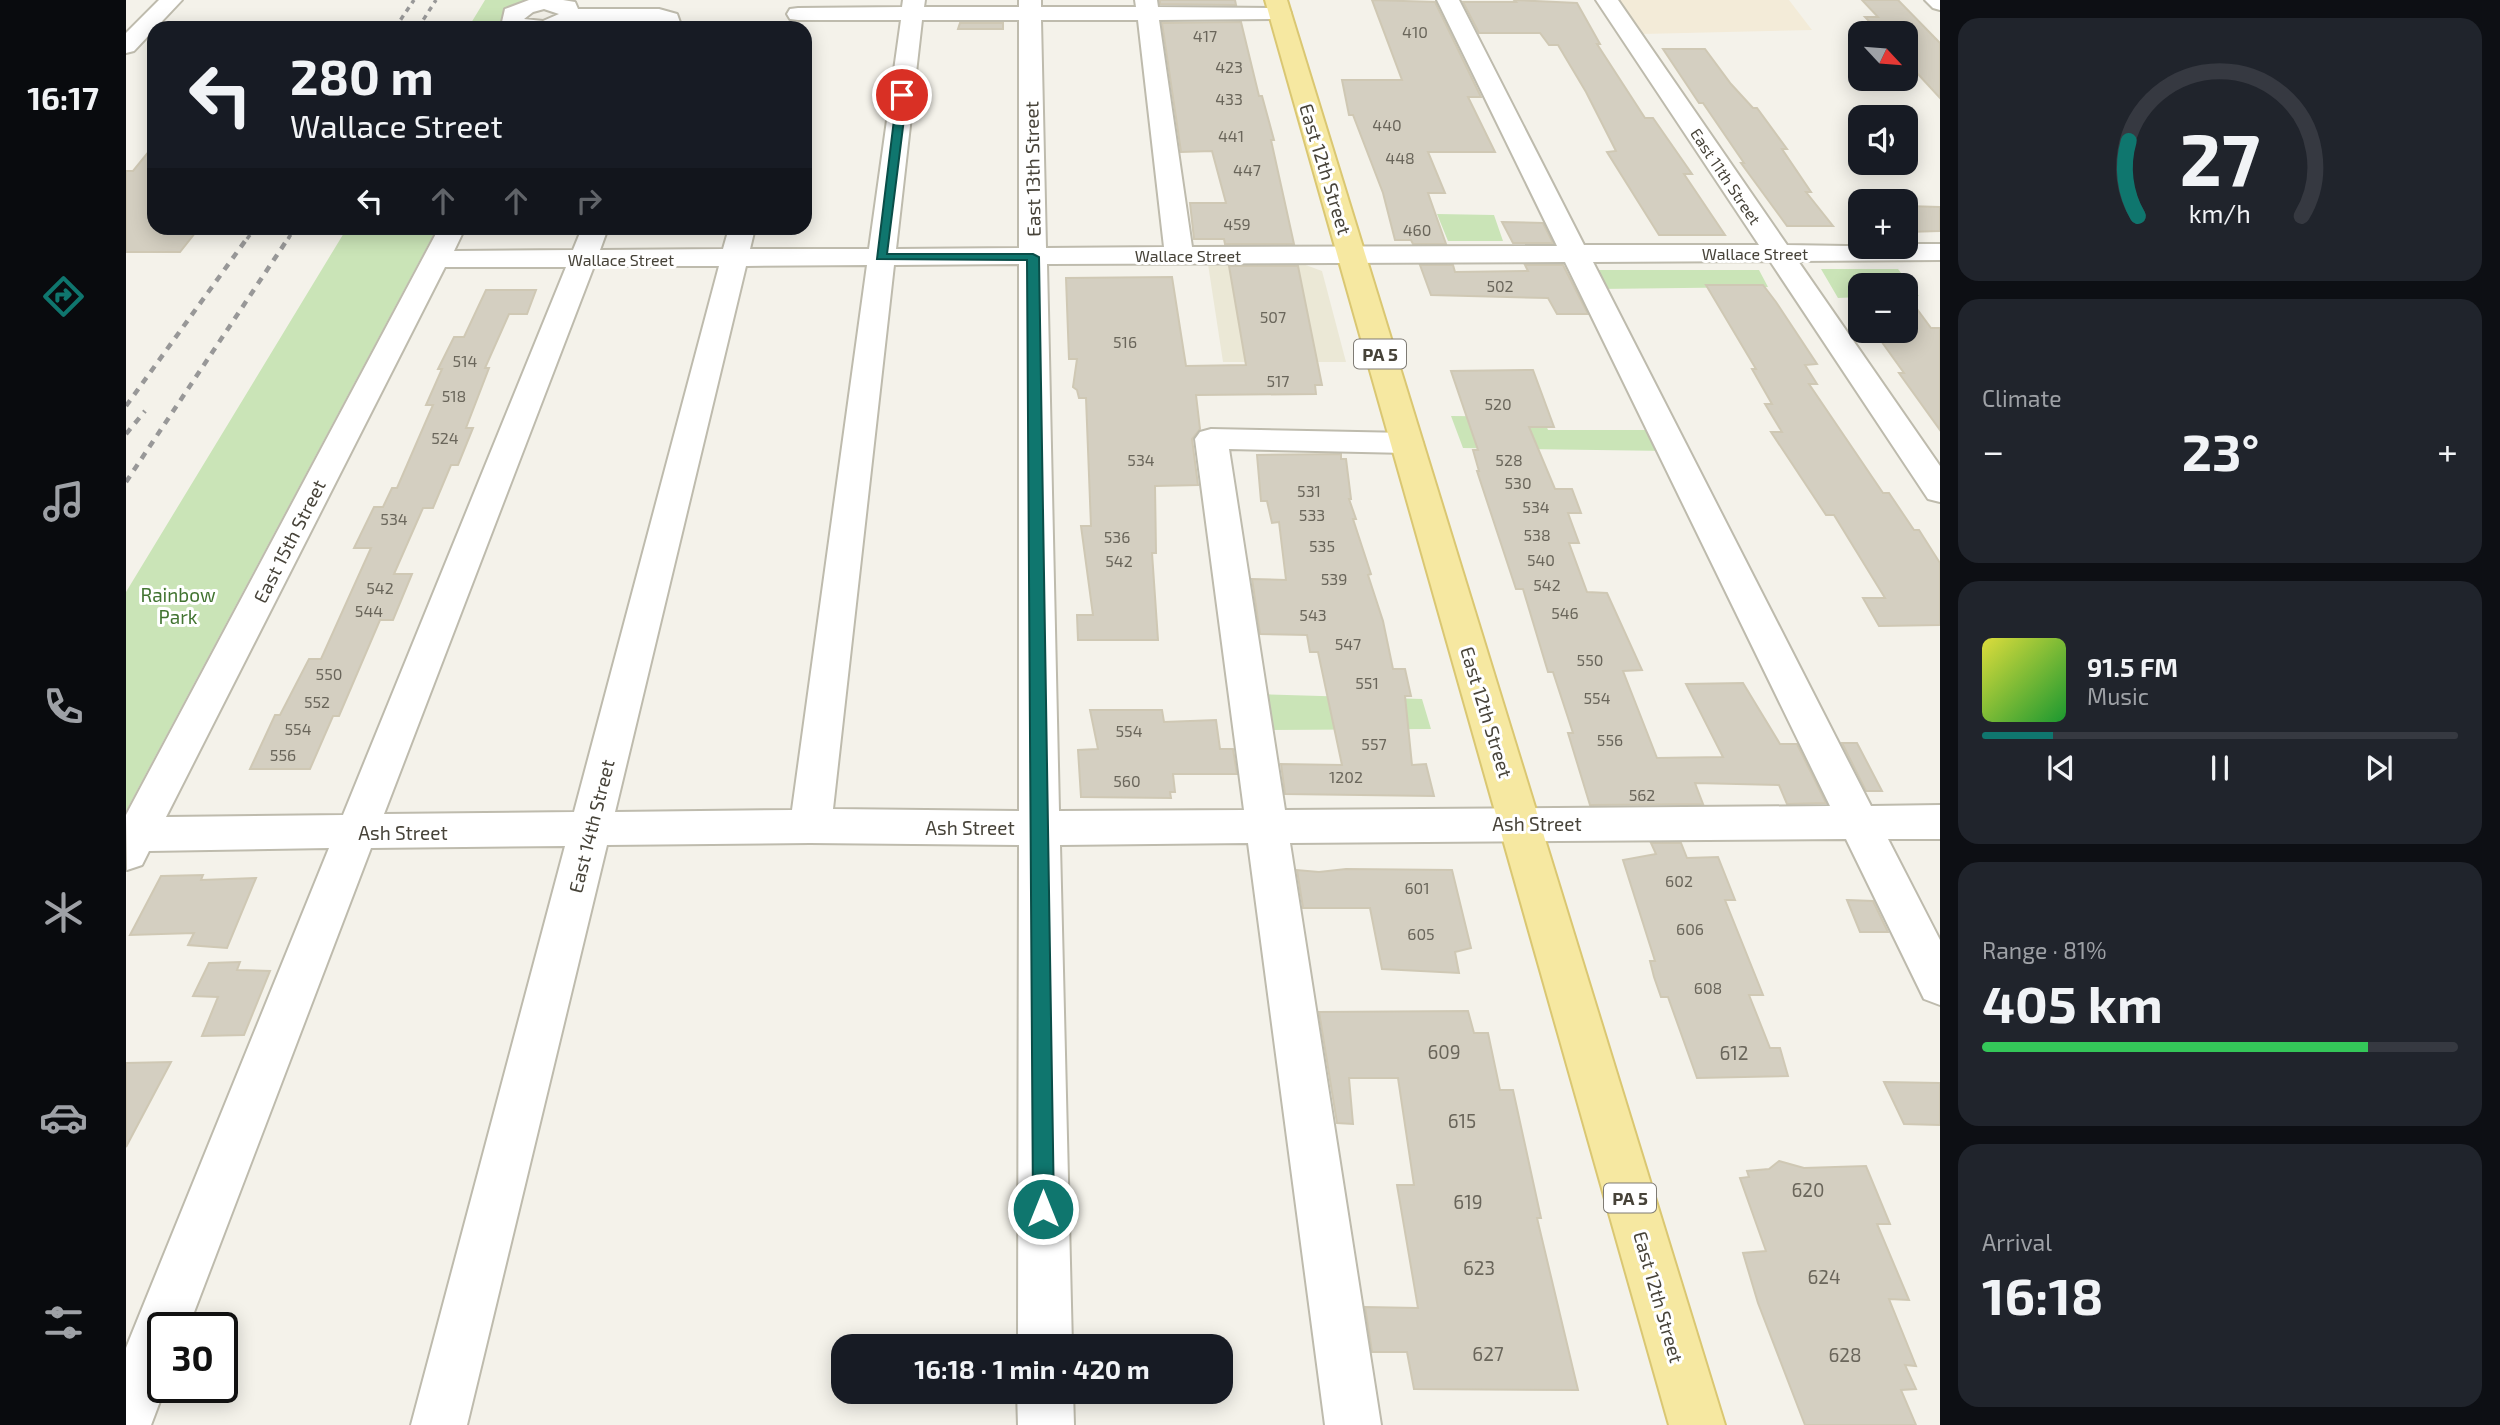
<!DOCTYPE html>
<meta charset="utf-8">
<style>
:root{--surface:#171b24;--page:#20242c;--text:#f1f3f6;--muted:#9ea1a6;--line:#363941;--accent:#0f766e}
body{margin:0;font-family:"Exo 2",sans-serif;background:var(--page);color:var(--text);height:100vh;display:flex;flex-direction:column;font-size:26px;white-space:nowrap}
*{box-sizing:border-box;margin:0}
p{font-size:23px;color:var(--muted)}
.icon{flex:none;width:38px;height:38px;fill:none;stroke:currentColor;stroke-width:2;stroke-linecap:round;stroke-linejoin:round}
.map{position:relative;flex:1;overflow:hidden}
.details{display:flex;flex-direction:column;gap:18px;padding:18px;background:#0d0f14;width:560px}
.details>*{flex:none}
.banner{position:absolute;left:21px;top:21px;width:665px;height:214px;border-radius:21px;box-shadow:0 4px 18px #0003;background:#171b24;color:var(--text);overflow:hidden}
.needle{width:46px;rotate:116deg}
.controls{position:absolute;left:1722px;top:21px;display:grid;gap:14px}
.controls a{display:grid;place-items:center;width:70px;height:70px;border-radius:14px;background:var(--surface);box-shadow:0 4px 18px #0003;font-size:35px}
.speed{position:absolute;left:21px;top:1312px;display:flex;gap:14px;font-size:35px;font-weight:700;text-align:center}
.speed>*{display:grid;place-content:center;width:91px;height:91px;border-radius:50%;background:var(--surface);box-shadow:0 4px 18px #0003;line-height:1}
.speed .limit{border:4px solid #111;border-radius:10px;background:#fff;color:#111}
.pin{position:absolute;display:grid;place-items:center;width:60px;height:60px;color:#fff;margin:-30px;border:4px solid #fff;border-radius:50%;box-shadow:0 2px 7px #0007}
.me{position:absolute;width:77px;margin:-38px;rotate:0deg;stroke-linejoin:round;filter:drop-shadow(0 0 5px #0008)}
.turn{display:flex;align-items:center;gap:24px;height:147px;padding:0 28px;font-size:32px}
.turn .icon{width:91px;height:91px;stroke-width:2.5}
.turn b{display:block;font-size:49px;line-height:60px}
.lanes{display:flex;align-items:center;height:66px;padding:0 28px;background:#0003;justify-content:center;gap:35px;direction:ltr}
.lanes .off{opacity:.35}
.big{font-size:52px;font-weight:700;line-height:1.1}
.details .card{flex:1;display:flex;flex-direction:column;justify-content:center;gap:10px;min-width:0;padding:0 24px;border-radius:21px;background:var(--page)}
.details .dial{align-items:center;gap:0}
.dial svg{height:182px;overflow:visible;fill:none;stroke:var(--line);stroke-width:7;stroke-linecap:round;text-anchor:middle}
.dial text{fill:var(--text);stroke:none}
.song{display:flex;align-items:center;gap:21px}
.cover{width:84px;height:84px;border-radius:10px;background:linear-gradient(135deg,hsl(60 70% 55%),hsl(130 70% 35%))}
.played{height:7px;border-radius:4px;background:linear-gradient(90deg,var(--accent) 15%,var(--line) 15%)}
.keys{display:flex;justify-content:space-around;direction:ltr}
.heat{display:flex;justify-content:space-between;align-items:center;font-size:38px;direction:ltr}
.charge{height:10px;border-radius:5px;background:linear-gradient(90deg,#34c759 81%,var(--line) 0)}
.trip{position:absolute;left:705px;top:1334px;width:402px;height:70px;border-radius:21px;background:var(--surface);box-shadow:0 4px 18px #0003;font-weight:700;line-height:70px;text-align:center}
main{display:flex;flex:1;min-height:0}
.tabs{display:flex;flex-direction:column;width:126px;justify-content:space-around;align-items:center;background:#090b0e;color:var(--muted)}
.tabs .icon{width:49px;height:49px}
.tabs .active{color:var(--accent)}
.tabs b{font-size:32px;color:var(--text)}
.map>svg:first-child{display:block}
.commercial{fill:#f3ebd8}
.education{fill:#ebe8d6}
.green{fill:#cae4b7}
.building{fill:#d4cfc1;stroke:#cfc8b4;stroke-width:2}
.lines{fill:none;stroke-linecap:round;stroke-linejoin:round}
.minor-casing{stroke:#bebbad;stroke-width:4}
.major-casing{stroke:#dac772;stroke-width:4}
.minor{fill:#fff;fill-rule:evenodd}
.major{fill:#f6e8a1;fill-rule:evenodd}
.rail-far1{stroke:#989898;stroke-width:3.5;stroke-dasharray:5 5;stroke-linecap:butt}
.rail{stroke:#989898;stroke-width:4.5;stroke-dasharray:7 7;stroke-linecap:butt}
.route{fill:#0f766e;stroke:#0a4d48;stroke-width:2}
.labels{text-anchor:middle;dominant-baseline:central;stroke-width:6;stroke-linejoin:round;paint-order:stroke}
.number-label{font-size:16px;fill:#6a665b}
.far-street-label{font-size:16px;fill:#474339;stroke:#fff}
.shield{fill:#fff;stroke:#7e7b74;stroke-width:2}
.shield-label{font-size:18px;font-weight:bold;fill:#474339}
.street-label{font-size:19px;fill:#474339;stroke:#fff}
.park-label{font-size:19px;fill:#427431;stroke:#fff}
.near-number-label{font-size:19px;fill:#6a665b}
</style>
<main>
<nav class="tabs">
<b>16:17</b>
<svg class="icon active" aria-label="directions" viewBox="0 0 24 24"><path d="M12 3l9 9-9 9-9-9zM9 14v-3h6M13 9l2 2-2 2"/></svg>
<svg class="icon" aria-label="music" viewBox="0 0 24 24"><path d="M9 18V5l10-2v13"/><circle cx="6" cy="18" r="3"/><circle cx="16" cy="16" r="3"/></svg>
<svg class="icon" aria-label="phone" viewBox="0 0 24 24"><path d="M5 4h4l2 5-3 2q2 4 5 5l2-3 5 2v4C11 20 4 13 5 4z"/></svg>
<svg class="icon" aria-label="climate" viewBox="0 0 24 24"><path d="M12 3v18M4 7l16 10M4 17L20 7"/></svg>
<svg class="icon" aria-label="car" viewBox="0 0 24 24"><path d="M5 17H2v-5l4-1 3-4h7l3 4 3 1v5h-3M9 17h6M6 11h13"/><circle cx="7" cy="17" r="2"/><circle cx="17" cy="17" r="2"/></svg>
<svg class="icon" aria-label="filters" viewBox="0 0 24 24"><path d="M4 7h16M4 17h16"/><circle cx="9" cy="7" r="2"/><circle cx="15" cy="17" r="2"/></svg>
</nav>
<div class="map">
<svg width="1814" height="1425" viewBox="0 0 1814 1425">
<rect width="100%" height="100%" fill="#f4f2ea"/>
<path class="commercial" d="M 1491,0 L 1663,0 L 1686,30 L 1516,34 Z"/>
<path class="education" d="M 1082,264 L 1177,264 L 1196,271 L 1220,362 L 1097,362 Z"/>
<path class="green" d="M 359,0 L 409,0 L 386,6 L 377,12 L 376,22 L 384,28 L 342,28 Z
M 1311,214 L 1368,215 L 1377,241 L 1322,241 Z
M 221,228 L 311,228 L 0,811 L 0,592 Z
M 1695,269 L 1772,269 L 1793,296 L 1780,297 L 1780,285 L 1734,285 L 1734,297 L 1712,298 Z
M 1462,270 L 1633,270 L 1642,287 L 1472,289 Z
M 1325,416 L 1417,417 L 1422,430 L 1530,430 L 1543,451 L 1337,448 Z
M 1128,694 L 1296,699 L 1305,729 L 1134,730 Z"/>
<path class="building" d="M 1034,0 L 1109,0 L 1110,5 L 1034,4 Z
M 1246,0 L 1309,2 L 1355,97 L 1342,97 L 1369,152 L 1302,152 L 1319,193 L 1302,193 L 1320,244 L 1287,244 L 1285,240 L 1269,240 L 1257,193 L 1227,115 L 1223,115 L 1216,80 L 1276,80 Z
M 1388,0 L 1451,3 L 1474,44 L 1471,44 L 1519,118 L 1527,118 L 1566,174 L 1558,174 L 1599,235 L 1533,235 L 1481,152 L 1490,151 L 1460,92 L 1432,45 L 1423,45 L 1414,33 L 1353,33 L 1337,2 L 1390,2 Z
M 1736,0 L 1772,0 L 1814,43 L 1814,98 L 1780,61 L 1780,33 L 1754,33 L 1739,17 L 1752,17 Z
M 1115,22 L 1133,96 L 1136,96 L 1148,140 L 1145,140 L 1168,244 L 1099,244 L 1098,239 L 1068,239 L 1064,203 L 1100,203 L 1086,151 L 1055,152 L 1036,23 Z
M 834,23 L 877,23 L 877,29 L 832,29 Z
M 1537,49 L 1579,49 L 1605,84 L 1627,108 L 1631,108 L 1661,149 L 1656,149 L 1685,192 L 1680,192 L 1707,226 L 1661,226 L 1615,163 L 1618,163 L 1577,103 L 1573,103 Z
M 28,145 L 28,228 L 73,228 L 54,252 L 0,252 L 0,171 L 7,171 Z
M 1780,206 L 1814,207 L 1814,231 L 1780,232 Z
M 1376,222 L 1417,223 L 1427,243 L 1387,243 Z
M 1294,265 L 1327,265 L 1329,272 L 1402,271 L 1399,265 L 1437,265 L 1462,314 L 1431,314 L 1422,298 L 1305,295 Z
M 1103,266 L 1172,266 L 1196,385 L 1189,385 L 1190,394 L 1070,395 L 1074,429 L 1066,439 L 1072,485 L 1029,486 L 1030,553 L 1026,553 L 1032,640 L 952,640 L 951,615 L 967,615 L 955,526 L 965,526 L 960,398 L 953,398 L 951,390 L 947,387 L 951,359 L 943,359 L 940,278 L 1046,277 L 1060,366 L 1120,365 Z
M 1580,285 L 1637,285 L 1650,302 L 1691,364 L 1679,365 L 1691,384 L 1683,384 L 1757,493 L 1763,493 L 1788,530 L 1793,530 L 1814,563 L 1814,625 L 1753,626 L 1737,598 L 1759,598 L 1708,515 L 1700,515 L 1645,432 L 1656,432 L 1639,404 L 1646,404 L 1626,369 L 1630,369 Z
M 360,290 L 410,290 L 401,314 L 383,314 L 359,368 L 363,368 L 340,428 L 347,428 L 332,465 L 325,465 L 307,508 L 297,508 L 268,574 L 286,574 L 267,620 L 254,620 L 213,716 L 207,716 L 184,769 L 124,769 L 149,715 L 154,715 L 183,659 L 195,659 L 245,548 L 228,548 L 248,507 L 257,507 L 266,488 L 271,488 L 307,405 L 300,405 L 316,369 L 312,369 L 328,337 L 338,337 Z
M 1780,294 L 1805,328 L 1814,328 L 1814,430 L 1773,373 L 1778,373 L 1748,331 L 1780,331 Z
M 1407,370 L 1428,427 L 1403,427 L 1429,489 L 1446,489 L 1455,513 L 1442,513 L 1453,543 L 1443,543 L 1461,592 L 1481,593 L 1516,670 L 1497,671 L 1531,758 L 1597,757 L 1560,684 L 1617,683 L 1654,744 L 1671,744 L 1700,803 L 1661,804 L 1653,785 L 1569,783 L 1577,804 L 1464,805 L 1442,733 L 1447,733 L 1427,672 L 1422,672 L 1397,589 L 1390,589 L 1351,471 L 1353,471 L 1347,450 L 1352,450 L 1325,371 Z
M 1215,454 L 1215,459 L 1220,459 L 1225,499 L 1223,499 L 1230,519 L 1227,519 L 1245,574 L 1242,575 L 1257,621 L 1267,669 L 1279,669 L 1285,696 L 1279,696 L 1286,765 L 1300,764 L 1308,796 L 1159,794 L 1155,764 L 1216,765 L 1192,652 L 1184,652 L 1181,635 L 1134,634 L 1126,579 L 1160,580 L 1153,522 L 1146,523 L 1141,501 L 1135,501 L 1131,455 Z
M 964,710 L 1036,710 L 1038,722 L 1090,720 L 1094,749 L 1107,749 L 1111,774 L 1047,774 L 1049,792 L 1044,792 L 1045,798 L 955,797 L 952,750 L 972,749 Z
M 1716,743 L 1731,743 L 1756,791 L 1740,791 Z
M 1525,843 L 1555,843 L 1561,858 L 1592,857 L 1609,900 L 1599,900 L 1637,995 L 1623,995 L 1644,1048 L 1654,1048 L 1662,1076 L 1571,1078 L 1542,997 L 1535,997 L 1528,977 L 1524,961 L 1529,961 L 1497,860 L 1530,854 Z
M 1220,869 L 1326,870 L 1345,948 L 1329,952 L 1333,973 L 1256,969 L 1244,908 L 1177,908 L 1171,870 L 1193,872 Z
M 77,875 L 75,880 L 130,878 L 101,948 L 62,945 L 68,933 L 4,935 L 35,876 Z
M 1721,900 L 1747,901 L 1762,932 L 1734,932 Z
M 114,962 L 111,970 L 144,971 L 118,1035 L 76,1036 L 92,997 L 67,996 L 83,963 Z
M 1342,1011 L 1348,1033 L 1362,1033 L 1374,1090 L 1387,1090 L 1415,1218 L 1411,1218 L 1452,1390 L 1288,1389 L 1281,1352 L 1246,1352 L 1239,1307 L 1292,1308 L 1271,1185 L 1288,1185 L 1272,1078 L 1223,1078 L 1227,1124 L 1211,1123 L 1193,1012 Z
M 45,1062 L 0,1147 L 0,1063 Z
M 1758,1082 L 1814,1083 L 1814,1125 L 1778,1124 Z
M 1653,1161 L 1678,1168 L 1740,1166 L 1764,1224 L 1751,1224 L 1783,1300 L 1763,1299 L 1790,1366 L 1779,1365 L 1790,1389 L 1775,1390 L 1790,1425 L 1679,1425 L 1632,1303 L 1617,1253 L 1640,1251 L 1614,1178 L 1623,1177 L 1621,1171 L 1643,1169 Z"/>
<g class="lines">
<defs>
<path id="minor" d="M 33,0 L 56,0 L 8,51 L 0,53 L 0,33 Z
M 437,0 L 449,2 L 452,9 L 533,9 L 551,14 L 556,28 L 534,28 L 530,21 L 449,21 L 439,28 L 382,28 L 376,22 L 379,9 L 403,0 ZM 418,9 L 433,14 L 417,21 L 398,19 L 407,12 Z
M 777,0 L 799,0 L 798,7 L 893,7 L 893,0 L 915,0 L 915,7 L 1010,7 L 1009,0 L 1031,0 L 1032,7 L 1162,8 L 1165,13 L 1162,18 L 1154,19 L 1033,20 L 1066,247 L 1431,246 L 1311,0 L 1333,0 L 1458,245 L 1633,245 L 1470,0 L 1492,0 L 1661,245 L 1780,247 L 1780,244 L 1814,244 L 1814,260 L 1672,261 L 1814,466 L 1814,502 L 1802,499 L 1644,261 L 1467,262 L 1745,806 L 1814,805 L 1814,839 L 1762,839 L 1814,940 L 1814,1005 L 1798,999 L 1720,839 L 1164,843 L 1255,1425 L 1199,1425 L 1122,843 L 934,845 L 946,1346 L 892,1346 L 893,845 L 684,843 L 481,845 L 341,1425 L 285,1425 L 439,846 L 245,848 L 62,1328 L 37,1328 L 37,1388 L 39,1388 L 25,1425 L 0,1425 L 0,1348 L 203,848 L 23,851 L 16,865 L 1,870 L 0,815 L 313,228 L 339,228 L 328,251 L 447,250 L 456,228 L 482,228 L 474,250 L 597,249 L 603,228 L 629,228 L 624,249 L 743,249 L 775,20 L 672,20 L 664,19 L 661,14 L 664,9 L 672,8 L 776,7 ZM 796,20 L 893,20 L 893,248 L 770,249 ZM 915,20 L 1012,20 L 1038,247 L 920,248 ZM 1439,262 L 1704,806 L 1159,810 L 1103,449 L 1281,453 L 1292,450 L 1297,443 L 1292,436 L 1281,433 L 1085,429 L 1074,432 L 1069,439 L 1118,810 L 933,811 L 921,264 ZM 893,264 L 893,811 L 707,809 L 768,265 ZM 741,265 L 666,810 L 489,812 L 620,266 ZM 468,266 L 593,266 L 448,812 L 258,814 ZM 319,267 L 440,267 L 217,815 L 40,817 Z
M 1799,0 L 1814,0 L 1814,10 L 1807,8 Z
M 891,1391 L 947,1391 L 948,1425 L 892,1425 Z"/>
<path id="major" d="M 1139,0 L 1161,0 L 1599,1425 L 1543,1425 Z"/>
</defs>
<use href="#minor" class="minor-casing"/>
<use href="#major" class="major-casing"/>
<use href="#minor" class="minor"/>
<use href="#major" class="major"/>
<path class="rail-far1" d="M 269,28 L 288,0
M 292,28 L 310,0
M 121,239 L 129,228
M 162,239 L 169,228"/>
<path class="rail" d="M 0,406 L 122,237
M 0,434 L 19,411
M 0,482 L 163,237"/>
</g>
<path class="route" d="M 776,92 L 781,95 L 761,254 L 907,254 L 913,257 L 928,1209 L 925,1217 L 917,1220 L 910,1217 L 907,1209 L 901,260 L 751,259 L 771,95 Z"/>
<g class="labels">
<g class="number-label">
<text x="1289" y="31">410</text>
<text x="1079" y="35">417</text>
<text x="1103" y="66">423</text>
<text x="1103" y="98">433</text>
<text x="1261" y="124">440</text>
<text x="1105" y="135">441</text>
<text x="1274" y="157">448</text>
<text x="1121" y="169">447</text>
<text x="1111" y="223">459</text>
<text x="1291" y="229">460</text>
<text x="1374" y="285">502</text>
<text x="1147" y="316">507</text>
<text x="999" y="341">516</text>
<text x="339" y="360">514</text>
<text x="1152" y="380">517</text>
<text x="328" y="395">518</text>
<text x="1372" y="403">520</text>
<text x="319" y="437">524</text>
<text x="1015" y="459">534</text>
<text x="1383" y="459">528</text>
<text x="1392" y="482">530</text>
<text x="1183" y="490">531</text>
<text x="1410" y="506">534</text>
<text x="1186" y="514">533</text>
<text x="268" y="518">534</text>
<text x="1411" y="534">538</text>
<text x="991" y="536">536</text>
<text x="1196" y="545">535</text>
<text x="1415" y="559">540</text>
<text x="993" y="560">542</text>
<text x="1208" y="578">539</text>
<text x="1421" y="584">542</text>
<text x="254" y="587">542</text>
<text x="243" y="610">544</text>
<text x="1439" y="612">546</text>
<text x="1187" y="614">543</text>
<text x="1222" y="643">547</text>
<text x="1464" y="659">550</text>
<text x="203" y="673">550</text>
<text x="1241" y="682">551</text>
<text x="1471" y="697">554</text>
<text x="191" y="701">552</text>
<text x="172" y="728">554</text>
<text x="1003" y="730">554</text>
<text x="1484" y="739">556</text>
<text x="1248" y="743">557</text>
<text x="157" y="754">556</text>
<text x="1220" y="776">1202</text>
<text x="1001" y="780">560</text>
<text x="1516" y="794">562</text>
<text x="1553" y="880">602</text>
<text x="1291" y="887">601</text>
<text x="1564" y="928">606</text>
<text x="1295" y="933">605</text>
<text x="1582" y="987">608</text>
</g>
<g class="far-street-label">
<text transform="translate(1600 176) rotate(56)">East 11th Street</text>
<text x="1629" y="253">Wallace Street</text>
<text x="1062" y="255">Wallace Street</text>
<text x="495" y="259">Wallace Street</text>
</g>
<g class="shield">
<rect x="1228" y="339.5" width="52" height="29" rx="5"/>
<rect x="1478" y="1183.5" width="52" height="29" rx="5"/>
</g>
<g class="shield-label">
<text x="1254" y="354">PA 5</text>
<text x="1504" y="1198">PA 5</text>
</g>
<g class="street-label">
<text transform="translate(906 169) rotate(-91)">East 13th Street</text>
<text transform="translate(1200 169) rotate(73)">East 12th Street</text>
<text transform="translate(163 541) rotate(-63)">East 15th Street</text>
<text transform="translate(1361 712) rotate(73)">East 12th Street</text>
<text x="1411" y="823">Ash Street</text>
<text transform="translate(465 826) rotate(-76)">East 14th Street</text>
<text x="844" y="827">Ash Street</text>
<text x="277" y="832">Ash Street</text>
<text transform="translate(1533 1297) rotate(74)">East 12th Street</text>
</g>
<g class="park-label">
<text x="52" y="594">Rainbow<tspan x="52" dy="22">Park</tspan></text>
</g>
<g class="near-number-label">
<text x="1318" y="1051">609</text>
<text x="1608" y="1052">612</text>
<text x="1336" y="1120">615</text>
<text x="1682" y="1189">620</text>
<text x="1342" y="1201">619</text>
<text x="1353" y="1267">623</text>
<text x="1698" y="1276">624</text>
<text x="1362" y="1353">627</text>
<text x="1719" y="1354">628</text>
</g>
</g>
</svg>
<div class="controls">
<a><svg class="needle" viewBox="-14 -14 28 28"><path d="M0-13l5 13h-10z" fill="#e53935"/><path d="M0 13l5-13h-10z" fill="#9ea1a6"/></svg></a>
<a><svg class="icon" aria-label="sound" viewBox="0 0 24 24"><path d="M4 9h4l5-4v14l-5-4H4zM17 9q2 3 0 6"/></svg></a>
<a>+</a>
<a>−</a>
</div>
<div class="speed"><div class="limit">30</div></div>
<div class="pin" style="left:776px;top:95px;background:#d93025"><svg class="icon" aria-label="arrive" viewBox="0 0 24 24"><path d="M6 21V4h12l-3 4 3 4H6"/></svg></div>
<svg class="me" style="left:917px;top:1209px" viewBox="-20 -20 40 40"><circle r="17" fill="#0f766e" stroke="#fff" stroke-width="3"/><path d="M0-11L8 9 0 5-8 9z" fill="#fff"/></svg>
<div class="trip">16:18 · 1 min · 420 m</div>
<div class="banner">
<div class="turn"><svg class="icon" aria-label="left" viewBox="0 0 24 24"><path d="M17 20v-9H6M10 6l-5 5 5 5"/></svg><div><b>280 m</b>Wallace Street</div></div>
<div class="lanes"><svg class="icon" aria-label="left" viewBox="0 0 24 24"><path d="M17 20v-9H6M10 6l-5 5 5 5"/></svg><svg class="icon off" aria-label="ahead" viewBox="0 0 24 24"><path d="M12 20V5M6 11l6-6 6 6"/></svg><svg class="icon off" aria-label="ahead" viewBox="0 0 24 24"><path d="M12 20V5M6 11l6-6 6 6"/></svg><svg class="icon off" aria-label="right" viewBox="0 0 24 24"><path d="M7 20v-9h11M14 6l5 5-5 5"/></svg></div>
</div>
</div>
<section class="details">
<div class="card dial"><svg viewBox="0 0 100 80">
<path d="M14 69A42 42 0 1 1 86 69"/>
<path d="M14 69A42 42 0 0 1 10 36" stroke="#0f766e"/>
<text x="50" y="56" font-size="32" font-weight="700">27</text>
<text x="50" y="72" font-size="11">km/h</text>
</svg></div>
<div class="card"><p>Climate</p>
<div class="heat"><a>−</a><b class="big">23°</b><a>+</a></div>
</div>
<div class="card">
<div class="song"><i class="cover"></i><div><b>91.5 FM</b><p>Music</p></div></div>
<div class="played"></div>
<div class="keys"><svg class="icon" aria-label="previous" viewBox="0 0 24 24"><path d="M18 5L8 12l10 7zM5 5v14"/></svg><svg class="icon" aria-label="pause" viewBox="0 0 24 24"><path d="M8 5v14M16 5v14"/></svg><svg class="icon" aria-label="next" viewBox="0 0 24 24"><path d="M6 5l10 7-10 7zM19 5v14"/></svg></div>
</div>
<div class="card"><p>Range · 81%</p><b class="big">405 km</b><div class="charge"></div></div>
<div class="card"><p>Arrival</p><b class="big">16:18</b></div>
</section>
</main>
